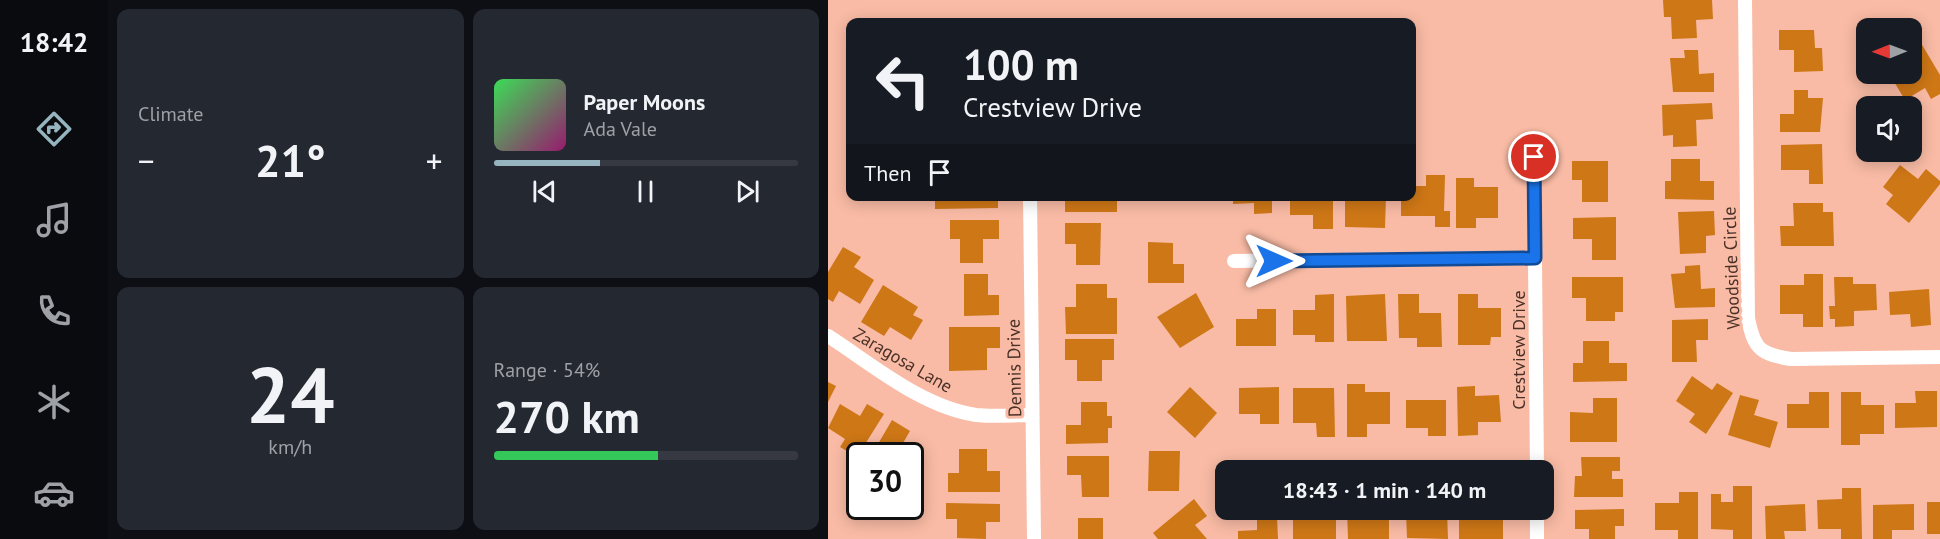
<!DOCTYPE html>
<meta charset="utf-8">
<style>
:root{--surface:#171b24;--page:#242831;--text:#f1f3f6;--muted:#9ea1a6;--line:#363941;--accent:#96b4bf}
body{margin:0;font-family:"PT Sans",sans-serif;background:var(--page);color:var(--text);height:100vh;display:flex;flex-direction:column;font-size:22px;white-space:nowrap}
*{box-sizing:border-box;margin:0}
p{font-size:20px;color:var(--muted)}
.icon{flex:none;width:33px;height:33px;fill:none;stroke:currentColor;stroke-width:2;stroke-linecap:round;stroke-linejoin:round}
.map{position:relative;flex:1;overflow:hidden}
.panel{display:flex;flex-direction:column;gap:9px;padding:9px;background:#0d0f14;width:720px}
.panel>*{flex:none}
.guide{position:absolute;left:18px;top:18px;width:570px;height:183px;border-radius:12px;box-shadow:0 3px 15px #0003;background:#171b24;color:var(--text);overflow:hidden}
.needle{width:39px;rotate:269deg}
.controls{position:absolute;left:1028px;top:18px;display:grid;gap:12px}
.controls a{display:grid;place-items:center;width:66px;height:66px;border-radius:12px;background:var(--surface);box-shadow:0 3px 15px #0003;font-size:30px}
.speed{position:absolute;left:18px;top:442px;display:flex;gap:12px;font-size:30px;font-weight:700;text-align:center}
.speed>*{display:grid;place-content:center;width:78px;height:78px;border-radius:50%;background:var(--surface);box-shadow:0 3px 15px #0003;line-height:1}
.speed .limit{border:3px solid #111;border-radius:9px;background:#fff;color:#111}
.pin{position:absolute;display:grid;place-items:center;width:51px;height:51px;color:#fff;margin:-26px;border:3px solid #fff;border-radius:50%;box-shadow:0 2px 6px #0007}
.me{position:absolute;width:66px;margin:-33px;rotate:90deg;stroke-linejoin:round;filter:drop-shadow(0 0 4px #0008)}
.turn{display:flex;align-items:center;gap:21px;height:126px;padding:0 18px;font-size:27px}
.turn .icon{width:78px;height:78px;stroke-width:2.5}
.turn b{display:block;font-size:42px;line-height:51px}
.then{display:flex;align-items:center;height:57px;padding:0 18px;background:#0003;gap:12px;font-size:22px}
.big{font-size:45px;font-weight:800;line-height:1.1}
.panel .tile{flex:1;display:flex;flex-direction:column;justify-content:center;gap:9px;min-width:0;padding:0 21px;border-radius:12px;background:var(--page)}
.panel .dial{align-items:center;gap:0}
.dial b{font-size:78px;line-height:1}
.song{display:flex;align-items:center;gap:18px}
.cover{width:72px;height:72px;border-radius:9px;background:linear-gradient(135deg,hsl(130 70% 55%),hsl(320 70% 35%))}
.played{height:6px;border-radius:3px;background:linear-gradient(90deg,var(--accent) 35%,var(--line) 35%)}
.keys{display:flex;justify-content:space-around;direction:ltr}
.heat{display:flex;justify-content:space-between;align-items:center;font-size:33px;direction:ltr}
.charge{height:9px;border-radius:4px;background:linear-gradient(90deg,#34c759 54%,var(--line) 0)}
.panel .tiles{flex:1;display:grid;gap:9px;grid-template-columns:repeat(2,1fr)}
.trip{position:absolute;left:387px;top:460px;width:339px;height:60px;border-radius:12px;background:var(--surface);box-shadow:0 3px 15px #0003;font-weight:800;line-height:60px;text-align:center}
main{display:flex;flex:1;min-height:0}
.dock{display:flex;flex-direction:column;width:108px;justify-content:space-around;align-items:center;background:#090b0e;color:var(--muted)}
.dock .icon{width:42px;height:42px}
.dock .on{color:var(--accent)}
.dock b{font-size:27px;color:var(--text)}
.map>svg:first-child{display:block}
.building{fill:#ce7716}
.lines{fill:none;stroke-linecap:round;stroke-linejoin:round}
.minor{stroke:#fff;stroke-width:14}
.route-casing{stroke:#114b97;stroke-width:15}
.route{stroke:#1a73e8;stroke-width:10}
.labels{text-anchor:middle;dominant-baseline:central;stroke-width:6;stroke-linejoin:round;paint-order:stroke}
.street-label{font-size:18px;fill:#4a3128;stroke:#f9bba5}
</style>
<main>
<nav class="dock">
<b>18:42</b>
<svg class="icon on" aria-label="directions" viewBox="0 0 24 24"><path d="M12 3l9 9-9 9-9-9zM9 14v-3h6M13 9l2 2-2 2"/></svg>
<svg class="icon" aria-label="music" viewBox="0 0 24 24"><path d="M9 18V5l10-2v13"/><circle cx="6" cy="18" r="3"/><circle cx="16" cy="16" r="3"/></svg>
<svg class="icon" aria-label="phone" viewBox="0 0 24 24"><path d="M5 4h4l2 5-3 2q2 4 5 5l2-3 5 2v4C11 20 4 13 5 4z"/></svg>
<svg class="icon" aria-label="climate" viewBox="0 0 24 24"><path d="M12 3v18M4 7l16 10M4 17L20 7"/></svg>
<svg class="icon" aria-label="car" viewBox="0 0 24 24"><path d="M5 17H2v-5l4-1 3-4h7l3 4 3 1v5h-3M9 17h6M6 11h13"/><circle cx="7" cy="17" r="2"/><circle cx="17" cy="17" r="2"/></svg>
</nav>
<section class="panel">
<div class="tiles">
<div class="tile"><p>Climate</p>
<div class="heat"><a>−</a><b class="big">21°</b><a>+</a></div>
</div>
<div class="tile">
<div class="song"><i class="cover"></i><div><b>Paper Moons</b><p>Ada Vale</p></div></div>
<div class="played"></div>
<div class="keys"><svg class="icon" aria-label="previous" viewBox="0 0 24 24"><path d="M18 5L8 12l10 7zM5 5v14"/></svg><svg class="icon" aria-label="pause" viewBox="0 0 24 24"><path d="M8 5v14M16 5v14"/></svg><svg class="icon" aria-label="next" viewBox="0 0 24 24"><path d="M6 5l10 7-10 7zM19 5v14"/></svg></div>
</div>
<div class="tile dial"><b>24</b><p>km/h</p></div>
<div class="tile"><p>Range · 54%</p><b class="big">270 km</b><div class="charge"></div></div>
</div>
</section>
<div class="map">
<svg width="1112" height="539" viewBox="0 0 1112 539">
<rect width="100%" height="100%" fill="#f9bba5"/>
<path class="building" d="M 835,0 L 884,0 L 885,19 L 868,20 L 869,38 L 844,39 L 843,17 L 836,17 Z
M 951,30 L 986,30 L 987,48 L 994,48 L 995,71 L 966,72 L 966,50 L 951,50 Z
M 1093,43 L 1112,75 L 1112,94 L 1103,99 L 1097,88 L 1077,100 L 1062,75 L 1083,74 L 1083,50 Z
M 856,50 L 870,50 L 871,74 L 886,73 L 886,92 L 845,92 L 842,58 L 857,58 Z
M 966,90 L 980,90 L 980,98 L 995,98 L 992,132 L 952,132 L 952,114 L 966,114 Z
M 884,103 L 885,119 L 868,120 L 869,146 L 845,147 L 845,135 L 835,136 L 834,105 Z
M 1089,128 L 1090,148 L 1083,149 L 1083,129 Z
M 994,144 L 995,184 L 981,184 L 981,170 L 953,170 L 953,145 Z
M 843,159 L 872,159 L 872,181 L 886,181 L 886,200 L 837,199 L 837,181 L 843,181 Z
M 744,161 L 780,161 L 780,202 L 754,202 L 754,180 L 744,180 Z
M 1072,165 L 1090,179 L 1098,169 L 1112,181 L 1112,184 L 1081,223 L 1058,204 L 1065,195 L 1055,187 Z
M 598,175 L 617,175 L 616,211 L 622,211 L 622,227 L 607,227 L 607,216 L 573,216 L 573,196 L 584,196 L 584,186 L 598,186 Z
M 628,178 L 646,178 L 646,187 L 670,187 L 670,218 L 648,218 L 648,228 L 628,228 Z
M 107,196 L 170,196 L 170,208 L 107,209 Z
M 237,196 L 289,196 L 289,212 L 237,212 Z
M 405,196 L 444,196 L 444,213 L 426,214 L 426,203 L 405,204 Z
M 462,196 L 505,196 L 505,229 L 485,229 L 485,215 L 462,215 Z
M 517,196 L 558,196 L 557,228 L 517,227 Z
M 965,203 L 995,203 L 995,212 L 1005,212 L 1006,246 L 953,246 L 952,226 L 966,226 Z
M 886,211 L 887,235 L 878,236 L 878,253 L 852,254 L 850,212 Z
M 788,217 L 788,260 L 764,260 L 764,239 L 745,239 L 745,218 Z
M 122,220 L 171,220 L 171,239 L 155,239 L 155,263 L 132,263 L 132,239 L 122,239 Z
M 237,223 L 273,223 L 272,265 L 248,265 L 248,244 L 237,244 Z
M 320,242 L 345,243 L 345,264 L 356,264 L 356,283 L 320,283 Z
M 15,247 L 33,257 L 26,267 L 46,280 L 32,304 L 11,291 L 5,302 L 0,299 L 0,272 Z
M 872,265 L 873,289 L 887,288 L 887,307 L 847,308 L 843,274 L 857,273 L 857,266 Z
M 136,274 L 160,274 L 160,295 L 171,295 L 171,315 L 136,316 Z
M 976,274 L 995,274 L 995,327 L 975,327 L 975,314 L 952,314 L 952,285 L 976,285 Z
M 744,277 L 795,277 L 795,312 L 787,312 L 787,321 L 758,321 L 758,298 L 744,298 Z
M 1006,277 L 1025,277 L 1025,284 L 1048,284 L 1049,310 L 1026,311 L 1026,326 L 1007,327 L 1007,319 L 1002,319 L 1001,306 L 1007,306 Z
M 248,284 L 279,284 L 279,298 L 289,298 L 289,334 L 238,334 L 237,307 L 248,307 Z
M 55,285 L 90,307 L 85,315 L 95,320 L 83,340 L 62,327 L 56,336 L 33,322 Z
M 1101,289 L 1103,325 L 1083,327 L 1082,314 L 1062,315 L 1061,292 Z
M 368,293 L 386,327 L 352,348 L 329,317 Z
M 506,294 L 506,342 L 487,342 L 487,335 L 465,335 L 465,310 L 487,310 L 487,295 Z
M 557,294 L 559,341 L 519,341 L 518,296 Z
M 570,294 L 591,294 L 591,313 L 613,313 L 614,347 L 589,347 L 589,338 L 571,338 Z
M 630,294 L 650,294 L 650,308 L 673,308 L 673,337 L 663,337 L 662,345 L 630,345 Z
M 429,309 L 448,309 L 448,346 L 408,346 L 408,319 L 429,319 Z
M 880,319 L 880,340 L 868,340 L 869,362 L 844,362 L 844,320 Z
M 121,327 L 172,327 L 172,348 L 159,348 L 159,370 L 121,371 Z
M 237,339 L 286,339 L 286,360 L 274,360 L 274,381 L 249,381 L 249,360 L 237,360 Z
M 755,341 L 781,341 L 781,363 L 799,363 L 799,381 L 745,382 L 745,363 L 755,363 Z
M 864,376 L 884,390 L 889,383 L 905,393 L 878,434 L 861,422 L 867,414 L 848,401 Z
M 0,382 L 8,386 L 0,402 Z
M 519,384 L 537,384 L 537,392 L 562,392 L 562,424 L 539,424 L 539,437 L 519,437 Z
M 647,386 L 647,396 L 671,395 L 673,422 L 650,422 L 650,435 L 630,436 L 629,387 Z
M 362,387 L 389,413 L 367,438 L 339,412 Z
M 451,387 L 451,424 L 432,424 L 432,414 L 411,414 L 411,388 Z
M 465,388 L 506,388 L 507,437 L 489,437 L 488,423 L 465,423 Z
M 1087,391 L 1109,391 L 1109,427 L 1067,428 L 1067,403 L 1088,403 Z
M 981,392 L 1001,392 L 1001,428 L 959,428 L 959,404 L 981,404 Z
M 1013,392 L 1033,392 L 1033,405 L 1056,405 L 1056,434 L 1032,434 L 1032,445 L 1013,445 Z
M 912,395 L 931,400 L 926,415 L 950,422 L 942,448 L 900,435 Z
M 765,398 L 789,398 L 789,442 L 742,442 L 742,412 L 765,413 Z
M 578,400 L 618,400 L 618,436 L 600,436 L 600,428 L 578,428 Z
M 253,402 L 279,402 L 279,416 L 284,416 L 284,428 L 280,428 L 280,443 L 238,444 L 238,425 L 253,425 Z
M 12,404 L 32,416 L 39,404 L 56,414 L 29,457 L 12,447 L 17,439 L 0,428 Z
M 64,420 L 82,431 L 75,443 L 94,455 L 82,474 L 82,456 L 43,456 Z
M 131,449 L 159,449 L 159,471 L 172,471 L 172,492 L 120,492 L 120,473 L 131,473 Z
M 321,451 L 352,451 L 351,491 L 320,491 Z
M 239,456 L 281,456 L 281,497 L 254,497 L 253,475 L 239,475 Z
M 753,457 L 792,457 L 792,471 L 784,471 L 784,479 L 795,479 L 795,497 L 746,497 L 747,476 L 754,476 Z
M 905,486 L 924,486 L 924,539 L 905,539 L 905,530 L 883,529 L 883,494 L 893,494 L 893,502 L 905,502 Z
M 1014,488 L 1033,488 L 1034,539 L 1013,539 L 1013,529 L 990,529 L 989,500 L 1014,499 Z
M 851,492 L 870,492 L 870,539 L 850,539 L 850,530 L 827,530 L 827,503 L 851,503 Z
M 366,499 L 379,516 L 367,525 L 379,539 L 330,539 L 325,533 Z
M 1099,502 L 1112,502 L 1112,534 L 1099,534 Z
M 118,503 L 172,504 L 172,522 L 158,522 L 158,539 L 129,538 L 129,519 L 118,519 Z
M 977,504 L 978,531 L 956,531 L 957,539 L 938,539 L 937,506 Z
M 1086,504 L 1086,530 L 1064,530 L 1064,539 L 1045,539 L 1045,505 Z
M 796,509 L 796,526 L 787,526 L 787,539 L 761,539 L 761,529 L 747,529 L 747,510 Z
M 487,510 L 508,510 L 508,539 L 465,539 L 465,516 L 487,515 Z
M 519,510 L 538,510 L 538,518 L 561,517 L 561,539 L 520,539 Z
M 600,510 L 619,510 L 620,539 L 579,538 L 578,512 Z
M 631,510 L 648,510 L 648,514 L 675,513 L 675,539 L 631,539 Z
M 449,517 L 450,539 L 410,539 L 410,531 L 429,530 L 429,518 Z
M 250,518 L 275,518 L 275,539 L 250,539 Z"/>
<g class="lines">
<path class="minor" d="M 917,0 L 920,318 C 926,349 932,354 963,359 L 1112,357
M 706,157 L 709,471
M 202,196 L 206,539
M 406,261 L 707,258
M 0,336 C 45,365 94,407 148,415 C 166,417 186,415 204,415
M 408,470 L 709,467
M 709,510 L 709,539"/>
</g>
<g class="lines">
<defs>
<path id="route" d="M 446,261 L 707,258 L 706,157"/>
</defs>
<use href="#route" class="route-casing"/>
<use href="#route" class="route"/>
</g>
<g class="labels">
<g class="street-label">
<text transform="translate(903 268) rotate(-92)">Woodside Circle</text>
<text transform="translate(690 350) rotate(-90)">Crestview Drive</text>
<text transform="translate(75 360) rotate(30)">Zaragosa Lane</text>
<text transform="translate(186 368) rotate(-91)">Dennis Drive</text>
</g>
</g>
</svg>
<div class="controls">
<a><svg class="needle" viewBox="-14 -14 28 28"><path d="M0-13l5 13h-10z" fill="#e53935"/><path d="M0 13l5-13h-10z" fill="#9ea1a6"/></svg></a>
<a><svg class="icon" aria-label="sound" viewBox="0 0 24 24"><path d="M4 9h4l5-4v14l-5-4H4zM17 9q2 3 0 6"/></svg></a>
</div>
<div class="speed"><div class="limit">30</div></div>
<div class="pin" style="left:706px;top:157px;background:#d93025"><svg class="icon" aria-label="arrive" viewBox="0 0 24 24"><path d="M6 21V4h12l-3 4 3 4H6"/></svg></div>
<svg class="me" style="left:446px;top:261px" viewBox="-20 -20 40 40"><path d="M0-17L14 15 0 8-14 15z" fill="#1a73e8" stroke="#fff" stroke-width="4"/></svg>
<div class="trip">18:43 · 1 min · 140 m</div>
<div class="guide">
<div class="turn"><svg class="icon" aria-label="left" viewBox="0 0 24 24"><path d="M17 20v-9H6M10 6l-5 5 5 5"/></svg><div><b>100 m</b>Crestview Drive</div></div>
<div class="then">Then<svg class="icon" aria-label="arrive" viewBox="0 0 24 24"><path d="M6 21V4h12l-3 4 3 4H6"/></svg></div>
</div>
</div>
</main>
